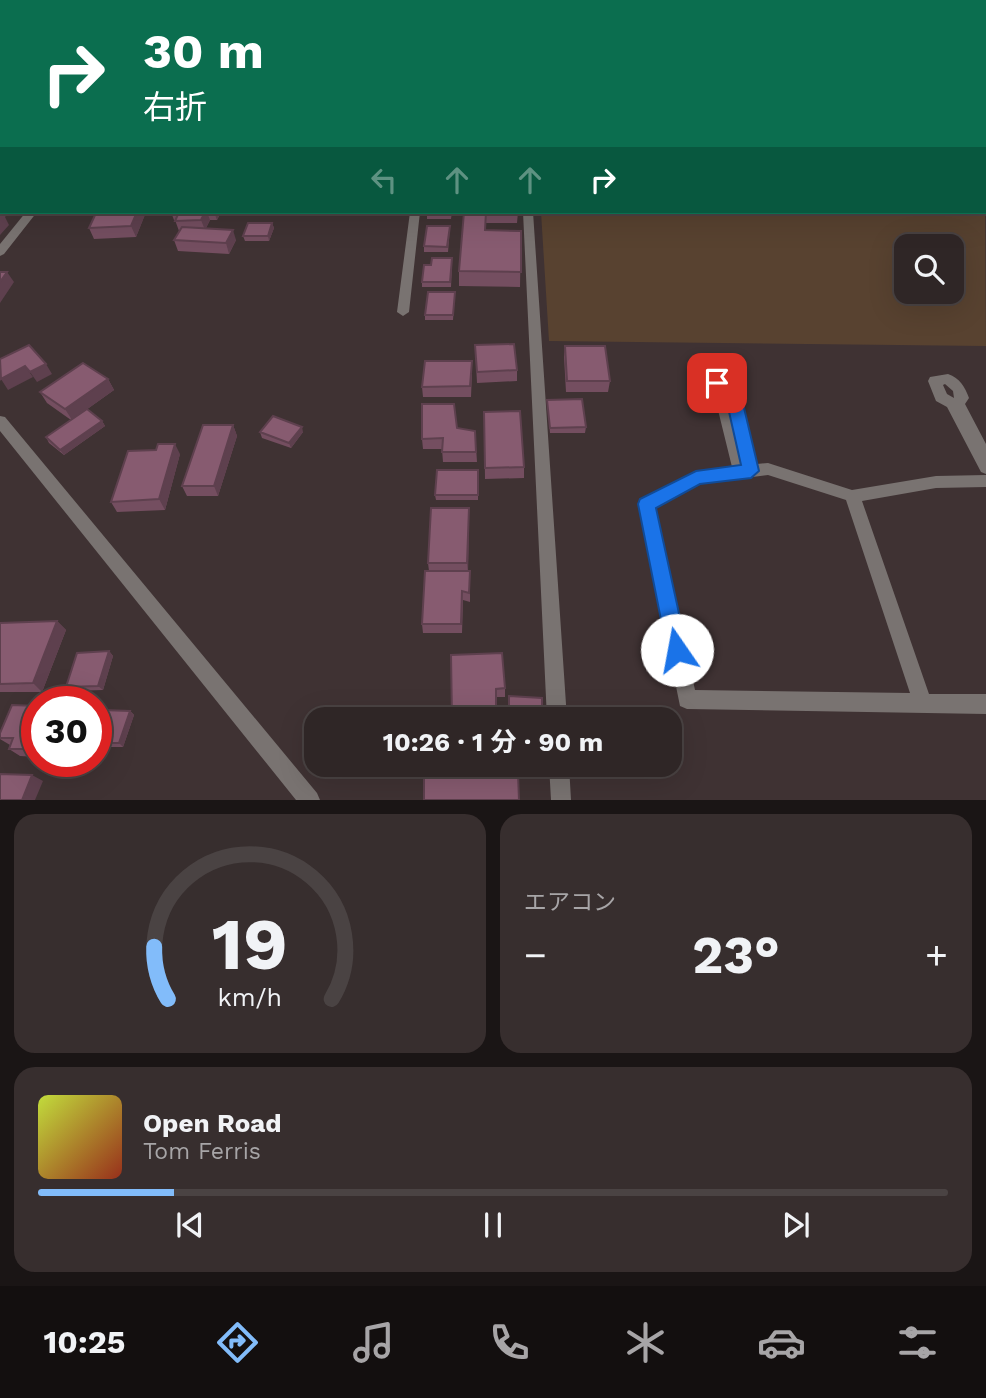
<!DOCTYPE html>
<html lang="ja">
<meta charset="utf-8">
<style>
:root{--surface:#2f2626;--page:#372e2e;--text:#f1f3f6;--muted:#a7a5a7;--line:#4a4343;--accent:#82bcfa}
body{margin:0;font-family:"Work Sans","Noto Sans JP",sans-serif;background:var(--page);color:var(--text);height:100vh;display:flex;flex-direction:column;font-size:26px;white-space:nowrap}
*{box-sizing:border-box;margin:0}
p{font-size:23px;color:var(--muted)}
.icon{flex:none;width:38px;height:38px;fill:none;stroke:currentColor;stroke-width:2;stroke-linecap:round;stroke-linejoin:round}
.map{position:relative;height:800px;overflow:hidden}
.panel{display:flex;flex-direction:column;gap:14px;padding:14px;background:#1a1515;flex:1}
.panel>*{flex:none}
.hud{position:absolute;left:0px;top:0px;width:987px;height:214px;box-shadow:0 7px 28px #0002,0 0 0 2px var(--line);background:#0b6e4f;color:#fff;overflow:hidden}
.controls{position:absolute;left:894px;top:234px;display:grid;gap:14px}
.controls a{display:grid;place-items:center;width:70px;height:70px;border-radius:14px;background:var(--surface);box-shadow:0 7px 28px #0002,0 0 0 2px var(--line);font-size:35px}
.speed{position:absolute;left:21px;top:686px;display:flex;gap:14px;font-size:35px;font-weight:700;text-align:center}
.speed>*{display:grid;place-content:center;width:91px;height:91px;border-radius:50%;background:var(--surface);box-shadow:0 7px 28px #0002,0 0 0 2px var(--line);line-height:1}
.speed .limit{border:10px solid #d22;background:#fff;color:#111}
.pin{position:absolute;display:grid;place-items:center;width:60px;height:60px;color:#fff;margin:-30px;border-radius:14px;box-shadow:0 4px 10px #0006}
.me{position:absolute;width:77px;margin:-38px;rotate:348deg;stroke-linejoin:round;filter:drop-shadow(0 0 5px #0008)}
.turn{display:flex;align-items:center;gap:24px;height:147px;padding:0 28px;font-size:32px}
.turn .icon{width:91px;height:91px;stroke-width:2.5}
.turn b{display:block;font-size:49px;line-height:60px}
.lanes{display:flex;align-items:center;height:66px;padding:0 28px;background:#0003;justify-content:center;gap:35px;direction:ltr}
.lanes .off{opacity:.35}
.big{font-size:52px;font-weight:700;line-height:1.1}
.panel .tile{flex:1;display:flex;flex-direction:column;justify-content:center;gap:10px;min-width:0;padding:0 24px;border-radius:21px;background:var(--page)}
.panel .dial{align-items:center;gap:0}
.dial svg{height:182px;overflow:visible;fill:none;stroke:var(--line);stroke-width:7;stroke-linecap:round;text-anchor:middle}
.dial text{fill:var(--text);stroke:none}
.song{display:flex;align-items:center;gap:21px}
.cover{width:84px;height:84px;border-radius:10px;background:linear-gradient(135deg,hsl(70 70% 55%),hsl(10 70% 35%))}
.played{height:7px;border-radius:4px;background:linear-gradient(90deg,var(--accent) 15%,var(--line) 15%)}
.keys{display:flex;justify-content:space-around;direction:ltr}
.heat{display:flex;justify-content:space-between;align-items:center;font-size:38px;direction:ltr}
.panel .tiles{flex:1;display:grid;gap:14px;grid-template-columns:1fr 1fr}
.tile:last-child{grid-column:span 2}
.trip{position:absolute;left:304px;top:707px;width:378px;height:70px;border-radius:21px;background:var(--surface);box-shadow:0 7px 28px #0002,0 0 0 2px var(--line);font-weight:700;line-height:70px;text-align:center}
.dock{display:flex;height:112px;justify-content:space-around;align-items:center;background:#130f0f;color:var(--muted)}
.dock .icon{width:49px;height:49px}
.dock .selected{color:var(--accent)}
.dock b{font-size:32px;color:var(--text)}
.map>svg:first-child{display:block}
.green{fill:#584230;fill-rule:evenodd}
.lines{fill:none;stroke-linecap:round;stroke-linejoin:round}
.stream{fill:#927991;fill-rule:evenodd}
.minor{fill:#797371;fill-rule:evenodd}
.wall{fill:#744e60}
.shaded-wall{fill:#5e404e}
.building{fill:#875b70;stroke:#5e404e;stroke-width:2}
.route{fill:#1a73e8;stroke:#114b97;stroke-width:2}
</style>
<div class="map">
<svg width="986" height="800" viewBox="0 0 986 800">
<rect width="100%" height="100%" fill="#3f3233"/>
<path class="green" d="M 985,179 L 986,346 L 549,341 L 541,212 L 985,212 ZM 906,247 L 952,247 L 952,292 L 906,292 Z"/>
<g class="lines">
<path class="stream" d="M 985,44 L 986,44 L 986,48 L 985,48 Z"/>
<path class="minor" d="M 52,0 L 183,0 L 184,1 L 52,2 Z
M 512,0 L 520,0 L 520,2 L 512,2 Z
M 778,0 L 786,0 L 776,2 Z
M 845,0 L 853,0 L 855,2 L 847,2 Z
M 985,32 L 986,32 L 986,36 L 985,36 Z
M 985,162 L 986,162 L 986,169 L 985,169 Z
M 0,183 L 2,183 L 2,189 L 0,189 Z
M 26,212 L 37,212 L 4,254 L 0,256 L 0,244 Z
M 410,212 L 420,212 L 409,312 L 403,316 L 397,312 Z
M 523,212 L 533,212 L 567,719 L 547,719 Z
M 948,374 C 960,378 965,387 969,398 L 965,404 L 986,444 L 986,474 L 981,472 L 947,407 L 936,401 L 928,381 L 930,377 ZM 945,384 L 953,391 L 954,398 L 947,394 L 943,385 Z
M 711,378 L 730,382 L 739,391 L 757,464 L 768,463 L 852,490 L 936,476 L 986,475 L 986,487 L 936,488 L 862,501 L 929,694 L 986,694 L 986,714 L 687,709 L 680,706 L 639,504 L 641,499 L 691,474 L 732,467 L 718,410 L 697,401 L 691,387 L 697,381 ZM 711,388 L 724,392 L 728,403 L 708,394 L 706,389 ZM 768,475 L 846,500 L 910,693 L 695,690 L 656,507 L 699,484 Z
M 0,416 L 5,417 L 317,793 L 320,800 L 296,800 L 0,431 Z
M 549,765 L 569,765 L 571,800 L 551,800 Z"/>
</g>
<path class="wall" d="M 547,0 L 560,0 L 560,2 L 547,2 Z
M 717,0 L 771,0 L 771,2 L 716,2 Z
M 975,0 L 986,0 L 986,4 L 985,2 L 976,2 Z
M 2,53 L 2,76 L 0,76 L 0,54 Z
M 146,212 L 136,237 L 94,239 L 89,228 Z
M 171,212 L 221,212 L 217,220 L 210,220 L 206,228 L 236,240 L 229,254 L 178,251 L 174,240 L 179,231 L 175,220 L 174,220 Z
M 427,212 L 452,212 L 451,219 L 427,219 Z
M 464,212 L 518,212 L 517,223 L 486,223 L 486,230 L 521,231 L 520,287 L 459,286 L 459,271 Z
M 272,223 L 274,228 L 269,241 L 245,241 L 243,236 Z
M 450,226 L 448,252 L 424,252 L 424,246 Z
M 452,264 L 451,287 L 422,287 L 422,282 L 431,265 Z
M 455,292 L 453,320 L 425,320 L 425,315 Z
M 475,345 L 517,370 L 517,381 L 477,383 Z
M 565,346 L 610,381 L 608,392 L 566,392 L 564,357 Z
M 472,372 L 471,397 L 423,397 L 422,387 Z
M 108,379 L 114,390 L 76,417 L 102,421 L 105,426 L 64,455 L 49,443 L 46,437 L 71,420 L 47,403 L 40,392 Z
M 547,400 L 586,427 L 585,433 L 550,433 Z
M 484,412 L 524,467 L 524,478 L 485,479 Z
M 233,425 L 237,436 L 218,496 L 187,496 L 182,486 Z
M 457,428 L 475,431 L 477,462 L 443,462 L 442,449 L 423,449 L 422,439 Z
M 260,432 L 303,432 L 291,448 L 262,438 Z
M 180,454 L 165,510 L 117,512 L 111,502 Z
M 478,470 L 478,500 L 436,500 L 435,495 Z
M 469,508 L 468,571 L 470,571 L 470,602 L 463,600 L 462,633 L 423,633 L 422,624 L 429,571 L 428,563 Z
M 57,621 L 66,630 L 42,692 L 0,692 L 0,623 Z
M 109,651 L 113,656 L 103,690 L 70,691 L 66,687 Z
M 451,655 L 505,688 L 505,697 L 496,697 Z
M 37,706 L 37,757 L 20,756 L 9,749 L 10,745 L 0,739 L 0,733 Z
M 130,711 L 134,715 L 123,747 L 96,747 L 96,743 Z"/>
<path class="shaded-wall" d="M 30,0 L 40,0 L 41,2 L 28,2 Z
M 2,203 L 2,212 L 9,212 L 5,217 L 9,225 L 0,235 L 0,205 Z
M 137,212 L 146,212 L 136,237 L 131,226 Z
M 205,212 L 207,212 L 210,220 L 205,230 L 201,220 Z
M 214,212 L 221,212 L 217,220 Z
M 272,223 L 274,228 L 269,241 L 268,236 Z
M 233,230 L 236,240 L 229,254 L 226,243 Z
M 7,272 L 14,282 L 0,303 L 0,282 Z
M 46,364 L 52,374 L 37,382 L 30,372 Z
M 25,366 L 33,377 L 8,390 L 1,379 Z
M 108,379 L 114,390 L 72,420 L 65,409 Z
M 102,421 L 105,426 L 64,455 L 60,450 Z
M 233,425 L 237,436 L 218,496 L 214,486 Z
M 302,427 L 303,432 L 291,448 L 289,443 Z
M 175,444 L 180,454 L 165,510 L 159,499 Z
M 469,508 L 469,519 L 468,573 L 467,563 Z
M 57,621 L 66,630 L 42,692 L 33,683 Z
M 109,651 L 113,656 L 103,690 L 98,686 Z
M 130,711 L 134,715 L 123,747 L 119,743 Z
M 32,775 L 43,781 L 35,800 L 22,800 Z"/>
<path class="building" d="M 7,0 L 30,0 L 28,2 L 5,2 Z
M 269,0 L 285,0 L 284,2 L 268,2 Z
M 525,0 L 546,0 L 546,2 L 525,2 Z
M 574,0 L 592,0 L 592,2 L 575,2 Z
M 613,0 L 632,0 L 633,2 L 613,2 Z
M 719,0 L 742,0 L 743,2 L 719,2 Z
M 746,0 L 771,0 L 771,1 L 746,1 Z
M 819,0 L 836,0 L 838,2 L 820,2 Z
M 865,0 L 895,0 L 896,2 L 866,2 Z
M 0,20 L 2,20 L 2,33 L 0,33 Z
M 2,53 L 2,66 L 0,66 L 0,54 Z
M 0,111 L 2,111 L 2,123 L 0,125 Z
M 104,212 L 137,212 L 131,226 L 89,228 L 96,213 L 103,213 Z
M 179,212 L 205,212 L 201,220 L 175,221 Z
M 427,212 L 451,212 L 450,214 L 427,214 Z
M 464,212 L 486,212 L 485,230 L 521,231 L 521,272 L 459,271 Z
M 248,223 L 272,223 L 268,236 L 243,236 Z
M 427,226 L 450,226 L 447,247 L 424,246 Z
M 182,227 L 233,230 L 226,243 L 174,240 Z
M 432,258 L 452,258 L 450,282 L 422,282 L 424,265 L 431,265 Z
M 0,272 L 7,272 L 0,282 Z
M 428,292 L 455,292 L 453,315 L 425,315 Z
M 514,344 L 517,370 L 477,372 L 475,345 Z
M 29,345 L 46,364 L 30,372 L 25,366 L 1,379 L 0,359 Z
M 565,346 L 605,346 L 610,381 L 567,381 Z
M 425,361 L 472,361 L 470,386 L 422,387 Z
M 83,363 L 108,379 L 65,409 L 40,392 Z
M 582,399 L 586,427 L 550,428 L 547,400 Z
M 422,404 L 454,404 L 457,428 L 475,431 L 476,452 L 442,452 L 443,438 L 422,439 Z
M 87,409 L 102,421 L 60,450 L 46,437 Z
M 520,411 L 524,467 L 485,468 L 484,412 Z
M 273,416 L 302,427 L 289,443 L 260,432 Z
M 203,425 L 233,425 L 214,486 L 182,486 Z
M 158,444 L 175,444 L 159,499 L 111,502 L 128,451 L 156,450 Z
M 437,470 L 478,470 L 478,495 L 435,495 Z
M 431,508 L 469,508 L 467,563 L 428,563 Z
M 425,571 L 470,571 L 469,593 L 462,591 L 461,624 L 422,624 Z
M 57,621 L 33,683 L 0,684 L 0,623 Z
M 109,651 L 98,686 L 66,687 L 77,653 Z
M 502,653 L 505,688 L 496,689 L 496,719 L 452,719 L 451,655 Z
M 509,696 L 542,698 L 542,719 L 509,719 Z
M 12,705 L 37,706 L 37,749 L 9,749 L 13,738 L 0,738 L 0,733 Z
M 102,710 L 130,711 L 119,743 L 96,743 L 96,727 Z
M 424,765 L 499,765 L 499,774 L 518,773 L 519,800 L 424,800 Z
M 0,774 L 32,775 L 22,800 L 0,800 Z"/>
<path class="route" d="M 717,377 L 740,391 L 759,471 L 751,478 L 700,484 L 656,508 L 687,650 L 684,657 L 677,660 L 670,657 L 667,650 L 638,504 L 640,499 L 696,471 L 741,465 L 725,394 L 709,383 Z"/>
</svg>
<div class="controls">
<a><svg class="icon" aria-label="search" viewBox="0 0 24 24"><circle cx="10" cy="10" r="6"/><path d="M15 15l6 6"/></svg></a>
</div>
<div class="speed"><div class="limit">30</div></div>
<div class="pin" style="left:717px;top:383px;background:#d93025"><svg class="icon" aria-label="arrive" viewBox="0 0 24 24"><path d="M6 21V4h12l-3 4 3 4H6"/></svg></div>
<svg class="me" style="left:677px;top:650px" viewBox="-20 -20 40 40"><circle r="19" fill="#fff"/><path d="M0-13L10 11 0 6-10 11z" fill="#1a73e8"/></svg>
<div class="trip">10:26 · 1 分 · 90 m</div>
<div class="hud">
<div class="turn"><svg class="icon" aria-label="right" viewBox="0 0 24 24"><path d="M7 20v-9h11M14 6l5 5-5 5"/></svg><div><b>30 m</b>右折</div></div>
<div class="lanes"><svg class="icon off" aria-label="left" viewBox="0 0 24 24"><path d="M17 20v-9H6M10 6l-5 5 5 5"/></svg><svg class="icon off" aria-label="ahead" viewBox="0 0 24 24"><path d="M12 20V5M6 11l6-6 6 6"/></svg><svg class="icon off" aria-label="ahead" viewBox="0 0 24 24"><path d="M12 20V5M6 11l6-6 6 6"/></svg><svg class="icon" aria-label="right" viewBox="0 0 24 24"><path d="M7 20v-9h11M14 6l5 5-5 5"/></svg></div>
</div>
</div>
<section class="panel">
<div class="tiles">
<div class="tile dial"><svg viewBox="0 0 100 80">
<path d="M14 69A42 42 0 1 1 86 69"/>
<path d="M14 69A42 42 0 0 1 8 46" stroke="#82bcfa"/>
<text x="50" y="56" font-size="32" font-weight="700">19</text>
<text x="50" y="72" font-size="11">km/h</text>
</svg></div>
<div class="tile"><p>エアコン</p>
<div class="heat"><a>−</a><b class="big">23°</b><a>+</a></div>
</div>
<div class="tile">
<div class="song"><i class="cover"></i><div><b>Open Road</b><p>Tom Ferris</p></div></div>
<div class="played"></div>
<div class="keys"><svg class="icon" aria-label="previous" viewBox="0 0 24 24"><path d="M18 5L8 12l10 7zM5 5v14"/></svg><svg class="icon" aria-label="pause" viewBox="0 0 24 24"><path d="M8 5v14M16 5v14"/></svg><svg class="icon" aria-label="next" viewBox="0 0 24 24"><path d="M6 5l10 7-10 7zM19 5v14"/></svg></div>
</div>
</div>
</section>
<nav class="dock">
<b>10:25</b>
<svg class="icon selected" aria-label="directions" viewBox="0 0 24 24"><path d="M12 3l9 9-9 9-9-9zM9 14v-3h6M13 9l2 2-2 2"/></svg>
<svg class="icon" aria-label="music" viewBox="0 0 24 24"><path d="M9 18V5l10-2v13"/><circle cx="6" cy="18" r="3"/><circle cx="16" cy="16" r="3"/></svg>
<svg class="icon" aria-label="phone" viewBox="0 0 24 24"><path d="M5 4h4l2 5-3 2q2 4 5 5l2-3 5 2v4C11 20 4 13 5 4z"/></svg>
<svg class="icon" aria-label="climate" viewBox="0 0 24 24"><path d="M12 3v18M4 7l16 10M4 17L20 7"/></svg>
<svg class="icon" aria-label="car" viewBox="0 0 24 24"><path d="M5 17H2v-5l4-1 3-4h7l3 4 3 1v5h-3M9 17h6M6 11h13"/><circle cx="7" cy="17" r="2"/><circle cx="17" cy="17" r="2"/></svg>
<svg class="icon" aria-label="filters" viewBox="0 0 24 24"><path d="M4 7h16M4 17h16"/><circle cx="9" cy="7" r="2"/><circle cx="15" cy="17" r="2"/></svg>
</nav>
